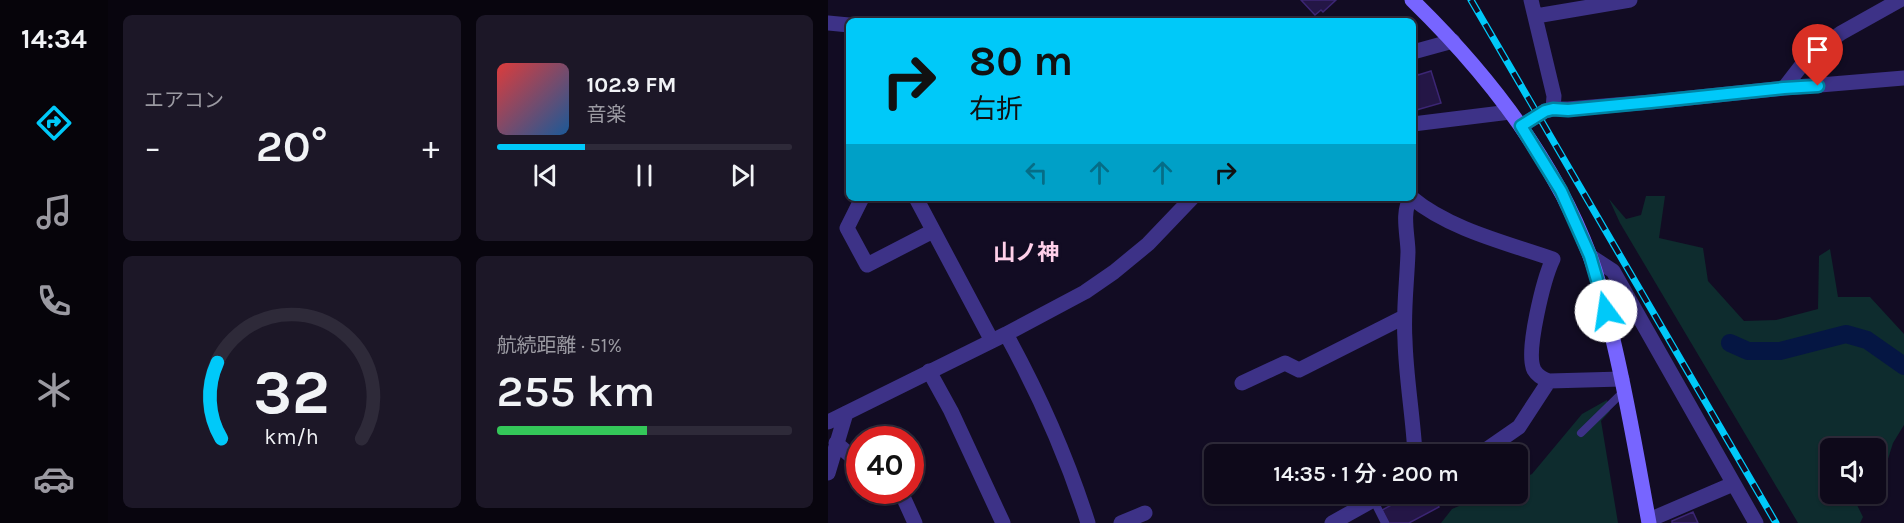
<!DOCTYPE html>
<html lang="ja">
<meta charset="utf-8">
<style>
:root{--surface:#0e091a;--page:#1c1727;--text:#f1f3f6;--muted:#9b9aa2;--line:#2e2a39;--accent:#00c9f9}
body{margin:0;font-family:Karla,"Noto Sans JP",sans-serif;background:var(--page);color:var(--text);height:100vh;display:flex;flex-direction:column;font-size:22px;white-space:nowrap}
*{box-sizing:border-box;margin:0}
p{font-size:20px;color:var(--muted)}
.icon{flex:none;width:33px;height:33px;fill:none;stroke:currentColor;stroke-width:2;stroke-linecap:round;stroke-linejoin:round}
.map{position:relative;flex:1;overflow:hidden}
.details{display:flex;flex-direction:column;gap:15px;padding:15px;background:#08050e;width:720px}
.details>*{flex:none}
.top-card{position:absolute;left:18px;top:18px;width:570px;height:183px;border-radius:9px;box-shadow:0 2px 4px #0004,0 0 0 2px var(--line);background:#00c9f9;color:#111;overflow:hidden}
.tools{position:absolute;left:992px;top:438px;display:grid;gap:12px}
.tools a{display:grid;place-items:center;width:66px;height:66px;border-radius:9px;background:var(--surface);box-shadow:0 2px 4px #0004,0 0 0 2px var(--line);font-size:30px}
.speed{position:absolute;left:18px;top:426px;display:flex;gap:12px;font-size:30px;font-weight:700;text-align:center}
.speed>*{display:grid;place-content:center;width:78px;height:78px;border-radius:50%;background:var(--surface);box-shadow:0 2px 4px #0004,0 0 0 2px var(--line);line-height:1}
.speed .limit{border:9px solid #d22;background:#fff;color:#111}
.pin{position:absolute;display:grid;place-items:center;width:51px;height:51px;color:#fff;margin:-62px -26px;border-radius:50% 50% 50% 0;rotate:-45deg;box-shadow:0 0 6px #0007}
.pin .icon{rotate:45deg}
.me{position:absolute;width:66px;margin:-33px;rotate:346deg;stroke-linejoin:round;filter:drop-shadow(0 0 4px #0008)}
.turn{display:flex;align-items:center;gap:21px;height:126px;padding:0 24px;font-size:27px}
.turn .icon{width:78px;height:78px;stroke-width:2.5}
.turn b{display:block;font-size:42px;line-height:51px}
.lanes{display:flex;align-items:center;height:57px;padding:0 24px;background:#0003;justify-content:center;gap:30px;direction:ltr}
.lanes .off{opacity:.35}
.big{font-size:45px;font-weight:600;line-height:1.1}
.details .tile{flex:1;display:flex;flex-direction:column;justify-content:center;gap:9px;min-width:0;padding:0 21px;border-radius:9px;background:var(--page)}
.details .dial{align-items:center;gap:0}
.dial svg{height:156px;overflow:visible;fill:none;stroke:var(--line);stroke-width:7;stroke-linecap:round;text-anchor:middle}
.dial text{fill:var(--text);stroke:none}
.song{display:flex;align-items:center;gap:18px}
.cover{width:72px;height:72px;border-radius:9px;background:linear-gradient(135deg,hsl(0 70% 55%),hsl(210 70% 35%))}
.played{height:6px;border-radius:3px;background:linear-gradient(90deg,var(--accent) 30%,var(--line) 30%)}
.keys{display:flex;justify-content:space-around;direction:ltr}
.heat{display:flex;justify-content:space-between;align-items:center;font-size:33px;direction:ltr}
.charge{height:9px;border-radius:4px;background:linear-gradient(90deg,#34c759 51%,var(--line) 0)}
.details .tiles{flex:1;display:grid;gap:15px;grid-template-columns:repeat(2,1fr)}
.trip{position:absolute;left:376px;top:444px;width:324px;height:60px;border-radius:9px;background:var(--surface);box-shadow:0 2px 4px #0004,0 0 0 2px var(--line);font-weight:600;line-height:60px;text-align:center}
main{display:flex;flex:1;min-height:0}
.tab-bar{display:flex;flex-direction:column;width:108px;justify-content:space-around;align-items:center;background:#06040a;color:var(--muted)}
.tab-bar .icon{width:42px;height:42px}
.tab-bar .on{color:var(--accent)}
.tab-bar b{font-size:27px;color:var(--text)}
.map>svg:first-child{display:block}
.green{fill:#0e2c2e}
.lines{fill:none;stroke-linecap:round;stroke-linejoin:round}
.canal{stroke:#051643;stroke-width:18}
.building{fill:#241646;stroke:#3c2674;stroke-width:1.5}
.lane{stroke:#3d3287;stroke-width:8}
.street{stroke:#3d3287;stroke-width:15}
.secondary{stroke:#7765ff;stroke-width:15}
.rail-casing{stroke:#00c9f9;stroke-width:7}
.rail{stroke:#120c23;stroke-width:4.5;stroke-dasharray:14;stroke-linecap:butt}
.route-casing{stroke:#0083a2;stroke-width:15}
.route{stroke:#00c9f9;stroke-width:10}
.labels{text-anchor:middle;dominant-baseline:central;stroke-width:6;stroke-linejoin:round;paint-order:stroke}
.quarter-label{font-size:22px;font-weight:bold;fill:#ffd0ea;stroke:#120c23}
</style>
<main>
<nav class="tab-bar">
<b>14:34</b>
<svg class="icon on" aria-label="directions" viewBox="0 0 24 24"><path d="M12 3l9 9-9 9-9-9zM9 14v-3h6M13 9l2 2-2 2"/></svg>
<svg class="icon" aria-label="music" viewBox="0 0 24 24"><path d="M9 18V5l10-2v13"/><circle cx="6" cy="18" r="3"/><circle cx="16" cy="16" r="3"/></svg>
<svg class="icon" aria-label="phone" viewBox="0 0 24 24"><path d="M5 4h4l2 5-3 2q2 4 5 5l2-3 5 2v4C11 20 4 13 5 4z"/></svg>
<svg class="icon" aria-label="climate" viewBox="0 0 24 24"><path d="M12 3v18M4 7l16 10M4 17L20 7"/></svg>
<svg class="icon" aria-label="car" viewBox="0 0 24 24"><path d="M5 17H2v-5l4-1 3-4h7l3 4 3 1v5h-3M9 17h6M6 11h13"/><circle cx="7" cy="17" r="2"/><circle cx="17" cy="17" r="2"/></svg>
</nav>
<section class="details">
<div class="tiles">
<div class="tile"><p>エアコン</p>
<div class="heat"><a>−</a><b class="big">20°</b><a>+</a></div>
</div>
<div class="tile">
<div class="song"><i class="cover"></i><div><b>102.9 FM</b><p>音楽</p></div></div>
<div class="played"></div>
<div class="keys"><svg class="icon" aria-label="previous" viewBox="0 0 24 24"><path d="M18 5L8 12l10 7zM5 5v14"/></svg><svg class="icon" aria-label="pause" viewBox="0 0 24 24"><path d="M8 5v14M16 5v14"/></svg><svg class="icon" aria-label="next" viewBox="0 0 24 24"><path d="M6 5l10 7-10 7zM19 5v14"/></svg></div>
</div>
<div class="tile dial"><svg viewBox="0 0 100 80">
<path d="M14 69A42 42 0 1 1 86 69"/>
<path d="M14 69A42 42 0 0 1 12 30" stroke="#00c9f9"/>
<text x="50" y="56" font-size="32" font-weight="700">32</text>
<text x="50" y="72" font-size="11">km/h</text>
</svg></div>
<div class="tile"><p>航続距離 · 51%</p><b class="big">255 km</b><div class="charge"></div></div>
</div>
</section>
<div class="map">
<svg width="1076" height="523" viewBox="0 0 1076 523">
<rect width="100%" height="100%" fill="#120c23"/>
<path class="green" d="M 818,196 L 837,196 L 831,238 L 875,248 L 880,281 L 916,321 L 948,320 L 990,309 L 991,256 L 1002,249 L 1010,297 L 1042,297 L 1076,334 L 1076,425 L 1065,443 L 1054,478 L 1047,480 L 1047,448 L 1002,448 L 1002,494 L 1031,494 L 1028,503 L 1035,517 L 1032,523 L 970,523 L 792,223 L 781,199 L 798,219 L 813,215 Z
M 779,400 L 782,411 L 773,421 L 790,523 L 613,523 L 624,509 L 659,494 L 690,494 L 690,480 L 704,474 L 754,414 Z"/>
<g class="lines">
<path class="canal" d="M 902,343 L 920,351 L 952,351 L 1018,334 L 1039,340 L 1076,366"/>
</g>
<path class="building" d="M 473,0 L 508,0 L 495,12 L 493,10 L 487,15 Z
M 587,67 L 590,75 L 603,71 L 613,103 L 585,111 L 585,68 Z
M 584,494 L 604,494 L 611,507 L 581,523 L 561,523 L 554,510 Z
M 865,512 L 870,523 L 844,523 L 844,521 Z"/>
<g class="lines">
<path class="lane" d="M 753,433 L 797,390
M 545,499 L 557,523"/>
<path class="street" d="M 703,0 L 726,96 L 725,109
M 708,16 L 802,0
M 0,23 L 21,25
M 585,52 L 625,41
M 956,88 L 980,57 L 1013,33 L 1072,0
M 585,124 L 682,112
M 693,126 L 717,111 L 725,109 L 740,109 L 823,102 L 956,88 L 1076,78
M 34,198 L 19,228 L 39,265 L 105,231
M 88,198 L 164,341
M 583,198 C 573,211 580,237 580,252 C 579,282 575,311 577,340 C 578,378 585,416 587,454
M 584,198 C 621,229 679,243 725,259 C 716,278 697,352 706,370 C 709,375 715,379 721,381
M 762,256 L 785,271 L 928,523
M 178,334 C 211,394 239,457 260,523
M 101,371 L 123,411 L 175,523
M 414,383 L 457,363 L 471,370 L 576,317
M 0,422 L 178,334 L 257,292 L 286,272 L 320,244 L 364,198
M 8,443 L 23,456 L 32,467
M 652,454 L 691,427 L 721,381 L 794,379
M 0,473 L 18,413
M 72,490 L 87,523
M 821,520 L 905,484
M 293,523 L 317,513
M 504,523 L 556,494"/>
<path class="secondary" d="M 584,0 C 659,73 725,157 762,256 C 773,285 779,315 786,344 C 800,403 810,463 821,523"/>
<defs>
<path id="rail" d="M 643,0 L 948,523"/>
</defs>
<use href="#rail" class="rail-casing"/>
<use href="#rail" class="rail"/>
</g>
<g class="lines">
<defs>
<path id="route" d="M 778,311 L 762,256 L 733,191 L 693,126 L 717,111 L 725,109 L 740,110 L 823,102 L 956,88 L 990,86"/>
</defs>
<use href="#route" class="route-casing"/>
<use href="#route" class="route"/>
</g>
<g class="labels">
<g class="quarter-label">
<text x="198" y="253">山ノ神</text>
</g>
</g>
</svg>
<div class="tools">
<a><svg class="icon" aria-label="sound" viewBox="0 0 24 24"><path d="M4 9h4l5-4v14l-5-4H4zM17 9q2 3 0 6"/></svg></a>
</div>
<div class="speed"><div class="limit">40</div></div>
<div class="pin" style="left:990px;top:86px;background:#d93025"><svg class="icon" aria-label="arrive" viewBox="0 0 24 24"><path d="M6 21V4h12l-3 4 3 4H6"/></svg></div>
<svg class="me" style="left:778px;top:311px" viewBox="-20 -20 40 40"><circle r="19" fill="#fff"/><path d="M0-13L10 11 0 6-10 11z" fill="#00c9f9"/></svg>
<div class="trip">14:35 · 1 分 · 200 m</div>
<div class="top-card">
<div class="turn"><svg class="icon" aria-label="right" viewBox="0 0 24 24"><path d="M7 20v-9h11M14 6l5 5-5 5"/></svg><div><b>80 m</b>右折</div></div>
<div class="lanes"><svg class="icon off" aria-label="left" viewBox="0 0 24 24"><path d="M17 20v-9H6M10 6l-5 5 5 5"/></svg><svg class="icon off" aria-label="ahead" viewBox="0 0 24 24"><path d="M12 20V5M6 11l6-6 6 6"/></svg><svg class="icon off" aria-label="ahead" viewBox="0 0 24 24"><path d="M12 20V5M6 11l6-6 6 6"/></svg><svg class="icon" aria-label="right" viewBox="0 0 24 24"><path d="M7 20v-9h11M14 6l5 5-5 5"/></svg></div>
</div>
</div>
</main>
